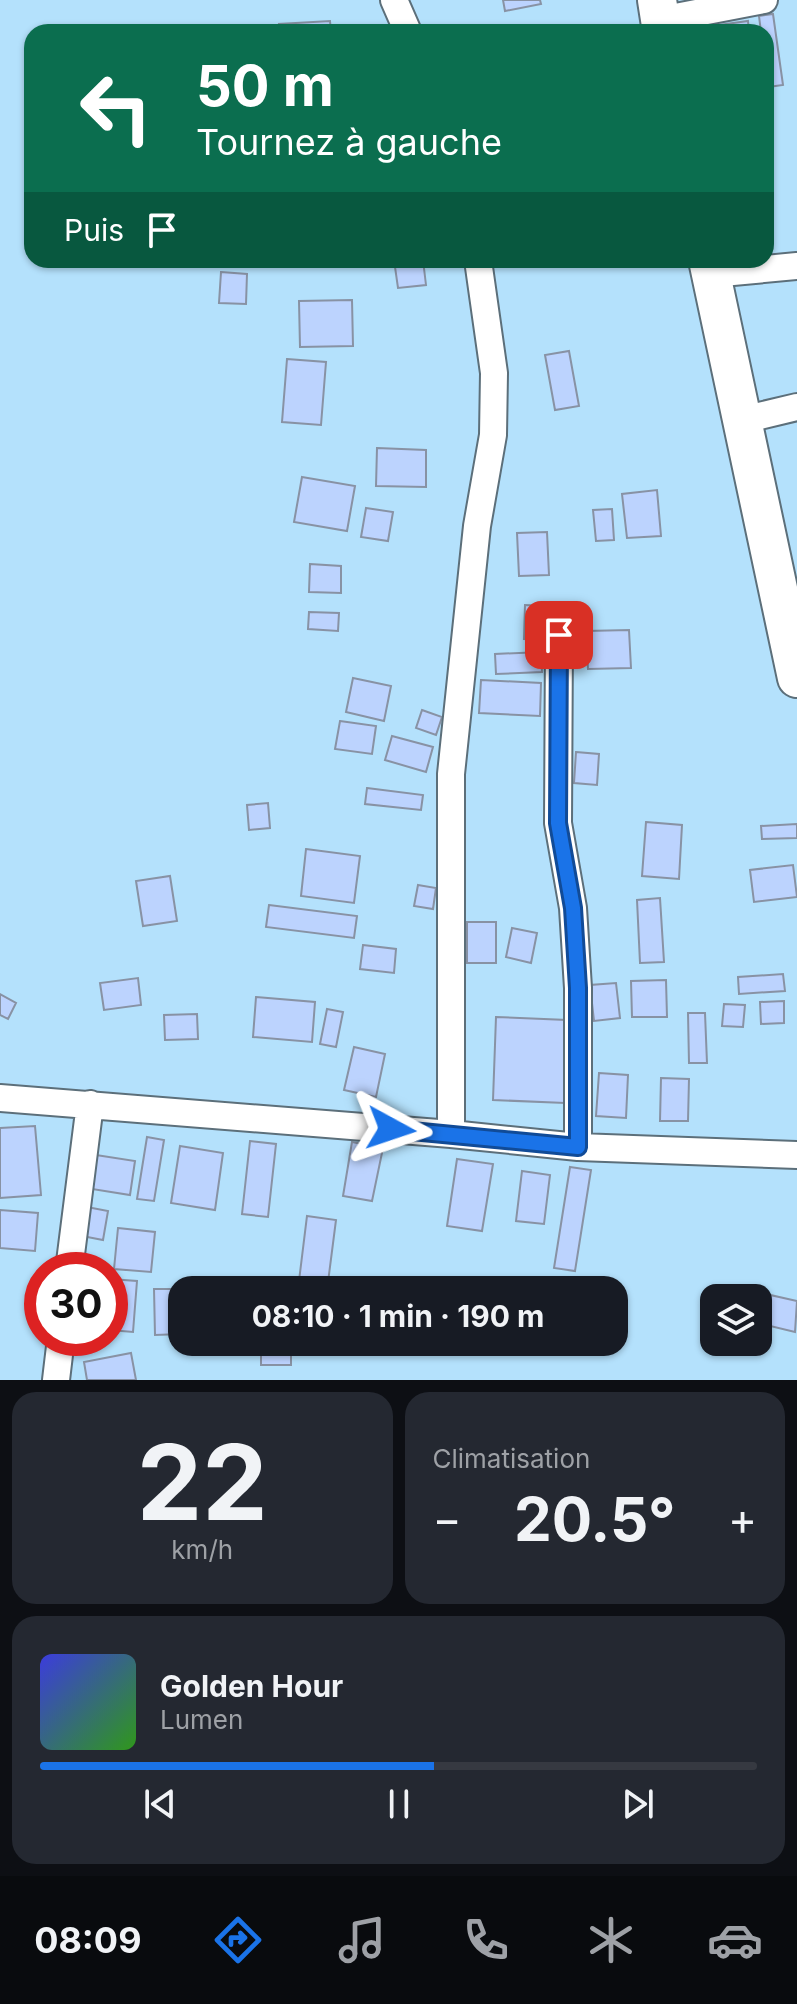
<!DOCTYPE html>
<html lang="fr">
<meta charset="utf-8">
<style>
:root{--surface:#171b24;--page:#242831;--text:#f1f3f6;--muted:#9ea1a6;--line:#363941;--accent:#1a73e8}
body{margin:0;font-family:Inter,sans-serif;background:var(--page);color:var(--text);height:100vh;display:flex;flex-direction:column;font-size:30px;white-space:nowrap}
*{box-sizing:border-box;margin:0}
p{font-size:26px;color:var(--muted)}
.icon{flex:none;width:44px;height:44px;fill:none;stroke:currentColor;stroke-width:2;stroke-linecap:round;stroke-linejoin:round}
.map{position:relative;height:1380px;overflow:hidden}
.details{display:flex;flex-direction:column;gap:12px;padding:12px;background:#0d0f14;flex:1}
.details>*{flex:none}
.guide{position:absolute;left:24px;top:24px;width:750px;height:244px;border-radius:24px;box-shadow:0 2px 6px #0004;background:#0b6e4f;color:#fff;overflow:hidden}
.tools{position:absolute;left:700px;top:1284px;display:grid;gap:16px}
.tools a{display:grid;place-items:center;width:72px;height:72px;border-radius:16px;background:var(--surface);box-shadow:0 2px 6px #0004;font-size:40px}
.speed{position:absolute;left:24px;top:1252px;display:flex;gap:16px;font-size:40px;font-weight:700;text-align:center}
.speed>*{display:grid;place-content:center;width:104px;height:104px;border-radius:50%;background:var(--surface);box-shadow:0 2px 6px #0004;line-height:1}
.speed .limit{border:12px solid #d22;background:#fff;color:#111}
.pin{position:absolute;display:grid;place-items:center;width:68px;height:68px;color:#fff;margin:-34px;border-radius:16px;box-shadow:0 4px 12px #0006}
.me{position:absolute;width:88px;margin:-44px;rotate:95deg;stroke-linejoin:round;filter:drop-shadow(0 0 6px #0008)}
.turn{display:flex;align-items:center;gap:28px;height:168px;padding:0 40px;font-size:36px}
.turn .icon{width:104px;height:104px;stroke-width:2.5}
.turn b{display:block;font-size:56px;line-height:68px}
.then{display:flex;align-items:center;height:76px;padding:0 40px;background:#0003;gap:16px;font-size:30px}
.big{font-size:60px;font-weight:700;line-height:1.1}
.details .widget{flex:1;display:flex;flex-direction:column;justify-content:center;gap:12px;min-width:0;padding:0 28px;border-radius:24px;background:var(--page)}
.details .dial{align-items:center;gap:0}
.dial b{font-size:104px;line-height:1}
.song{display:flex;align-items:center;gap:24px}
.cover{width:96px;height:96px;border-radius:12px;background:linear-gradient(135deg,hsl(240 70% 55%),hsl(110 70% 35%))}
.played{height:8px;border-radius:4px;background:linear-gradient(90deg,var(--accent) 55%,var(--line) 55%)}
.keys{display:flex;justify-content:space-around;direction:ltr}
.heat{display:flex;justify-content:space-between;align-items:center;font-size:44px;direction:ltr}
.details .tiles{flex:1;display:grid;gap:12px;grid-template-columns:1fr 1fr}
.widget:last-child{grid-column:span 2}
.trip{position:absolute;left:168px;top:1276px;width:460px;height:80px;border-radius:24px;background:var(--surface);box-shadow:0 2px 6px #0004;font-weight:700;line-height:80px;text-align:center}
.dock{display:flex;height:128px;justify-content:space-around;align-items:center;background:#090b0e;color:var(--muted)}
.dock .icon{width:56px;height:56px}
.dock .on{color:var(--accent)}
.dock b{font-size:36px;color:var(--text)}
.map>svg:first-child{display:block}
.green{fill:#b4e1fc;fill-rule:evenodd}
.building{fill:#bcd3fe;stroke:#8892a4;stroke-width:2}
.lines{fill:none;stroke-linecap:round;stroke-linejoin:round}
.minor-casing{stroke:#5c6f7a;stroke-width:30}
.secondary-casing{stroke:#5c6f7a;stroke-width:42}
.minor{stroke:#fff;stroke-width:26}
.secondary{stroke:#fff;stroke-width:38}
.route-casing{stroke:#114b97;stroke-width:20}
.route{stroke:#1a73e8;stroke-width:14}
</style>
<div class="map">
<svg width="797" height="1380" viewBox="0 0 797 1380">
<rect width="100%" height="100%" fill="#e1f3fe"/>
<path class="green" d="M 0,0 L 797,0 L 797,1380 L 0,1380 ZM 32,32 L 766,32 L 766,260 L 32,260 ZM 42,1270 L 110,1270 L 110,1338 L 42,1338 ZM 182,1290 L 614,1290 L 614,1342 L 182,1342 ZM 714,1298 L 758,1298 L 758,1342 L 714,1342 Z"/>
<path class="building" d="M 503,0 L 540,0 L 541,4 L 505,11 Z
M 773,14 L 783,85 L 768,87 L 766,32 L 761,32 L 759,16 Z
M 330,21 L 331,32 L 280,32 L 279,24 Z
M 748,21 L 749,32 L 704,32 L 704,27 Z
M 394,260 L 423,260 L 426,285 L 398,288 Z
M 221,272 L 247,274 L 246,304 L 219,303 Z
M 352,300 L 353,346 L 300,347 L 299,301 Z
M 569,351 L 579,406 L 555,410 L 545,355 Z
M 287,359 L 326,362 L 321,425 L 282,422 Z
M 377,448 L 426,450 L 426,487 L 376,486 Z
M 302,477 L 355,486 L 347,531 L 294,522 Z
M 657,490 L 661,536 L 627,538 L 622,494 Z
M 366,508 L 393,512 L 388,541 L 361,537 Z
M 612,509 L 614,540 L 596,541 L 593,510 Z
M 547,532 L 549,575 L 519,576 L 517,533 Z
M 310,564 L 341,566 L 341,593 L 309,592 Z
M 525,605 L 547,606 L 546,640 L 524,639 Z
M 309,612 L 339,613 L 338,631 L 308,629 Z
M 629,630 L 631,668 L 588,669 L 586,631 Z
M 541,652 L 542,672 L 496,674 L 495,654 Z
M 353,678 L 391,686 L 384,721 L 346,712 Z
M 481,680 L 541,683 L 540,716 L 479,713 Z
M 422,710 L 442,717 L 436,735 L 416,728 Z
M 340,721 L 376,726 L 372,754 L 335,749 Z
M 392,736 L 433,747 L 426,772 L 385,760 Z
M 576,752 L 599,754 L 597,785 L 574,783 Z
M 367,788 L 423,795 L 421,810 L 365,804 Z
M 268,803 L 270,828 L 249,830 L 247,805 Z
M 646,822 L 682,825 L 679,879 L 642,876 Z
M 797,824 L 797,838 L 762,839 L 761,826 Z
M 306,849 L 360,856 L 354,903 L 301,896 Z
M 793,865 L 797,897 L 754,902 L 750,870 Z
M 170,876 L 177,921 L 143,926 L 136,881 Z
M 418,885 L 436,888 L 433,909 L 414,906 Z
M 660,898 L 664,962 L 640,963 L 637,900 Z
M 269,905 L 357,916 L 354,938 L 266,927 Z
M 467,922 L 496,922 L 496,963 L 467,963 Z
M 512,928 L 537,933 L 531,963 L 506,957 Z
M 363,945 L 396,949 L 394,973 L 360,969 Z
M 783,974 L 785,991 L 739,994 L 738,977 Z
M 138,978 L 141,1005 L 104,1010 L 100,983 Z
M 666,980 L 667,1017 L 632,1017 L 631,981 Z
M 616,983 L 620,1018 L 594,1021 L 590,985 Z
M 0,994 L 16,1003 L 8,1019 L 0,1015 Z
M 256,997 L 315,1002 L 312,1042 L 253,1037 Z
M 784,1001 L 784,1023 L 761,1024 L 760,1002 Z
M 724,1004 L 745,1005 L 743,1027 L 722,1026 Z
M 327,1009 L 343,1012 L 336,1047 L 320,1044 Z
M 688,1013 L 705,1013 L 707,1063 L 689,1063 Z
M 197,1014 L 198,1039 L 165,1040 L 164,1015 Z
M 496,1017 L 567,1020 L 565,1103 L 493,1100 Z
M 354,1047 L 385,1054 L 376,1097 L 344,1090 Z
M 599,1073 L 628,1075 L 626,1118 L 596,1116 Z
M 661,1078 L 689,1079 L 688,1121 L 660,1121 Z
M 35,1126 L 41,1195 L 0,1198 L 0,1128 Z
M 147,1137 L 164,1140 L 154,1201 L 137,1199 Z
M 250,1141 L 276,1144 L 268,1217 L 242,1214 Z
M 352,1142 L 383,1148 L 372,1201 L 343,1196 Z
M 180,1146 L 223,1153 L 215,1210 L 171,1203 Z
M 96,1155 L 135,1161 L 130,1195 L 92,1189 Z
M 457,1159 L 493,1164 L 482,1231 L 447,1226 Z
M 570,1167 L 591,1170 L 575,1271 L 554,1268 Z
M 522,1171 L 550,1175 L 544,1224 L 516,1221 Z
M 87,1207 L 108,1211 L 103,1240 L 82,1236 Z
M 0,1210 L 38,1213 L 35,1251 L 0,1248 Z
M 307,1216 L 336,1220 L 327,1290 L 298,1289 Z
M 118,1228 L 155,1232 L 151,1272 L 114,1269 Z
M 110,1279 L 137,1281 L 133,1332 L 110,1330 Z
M 154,1289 L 171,1289 L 171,1316 L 182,1316 L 182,1334 L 155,1335 Z
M 748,1290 L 797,1301 L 795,1332 L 758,1323 L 758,1298 L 746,1298 Z
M 261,1342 L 291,1342 L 291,1365 L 261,1365 Z
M 131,1353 L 136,1380 L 87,1380 L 84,1362 Z"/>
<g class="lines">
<defs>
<path id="minor" d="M 394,0 L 408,32
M 660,20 L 764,0
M 711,274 L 797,266
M 742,420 L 797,407
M 559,635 L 558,823 L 573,908 L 578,988 L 578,1147
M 0,1098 L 451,1134 L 578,1147 L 797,1155
M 451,1134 L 451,774 L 477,526 L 493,435 L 494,373 L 478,260
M 69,1270 L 90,1104
M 56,1380 L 61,1338"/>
<path id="secondary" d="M 657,0 L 662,32
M 708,260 L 797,678"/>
</defs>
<use href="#minor" class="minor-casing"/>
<use href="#secondary" class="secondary-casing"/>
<use href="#minor" class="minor"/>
<use href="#secondary" class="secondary"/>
</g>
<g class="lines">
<defs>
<path id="route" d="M 391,1129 L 578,1147 L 578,988 L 573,908 L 558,823 L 559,635"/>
</defs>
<use href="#route" class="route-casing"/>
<use href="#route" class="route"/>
</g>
</svg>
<div class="tools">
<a><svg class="icon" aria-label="layers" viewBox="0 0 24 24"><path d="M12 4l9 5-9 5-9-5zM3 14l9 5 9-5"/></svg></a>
</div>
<div class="speed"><div class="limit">30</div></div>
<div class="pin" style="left:559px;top:635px;background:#d93025"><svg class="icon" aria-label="arrive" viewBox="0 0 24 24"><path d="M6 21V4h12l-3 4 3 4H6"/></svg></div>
<svg class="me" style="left:391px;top:1129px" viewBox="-20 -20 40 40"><path d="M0-17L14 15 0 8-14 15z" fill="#1a73e8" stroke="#fff" stroke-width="4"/></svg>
<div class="trip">08:10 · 1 min · 190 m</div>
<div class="guide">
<div class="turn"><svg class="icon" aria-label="left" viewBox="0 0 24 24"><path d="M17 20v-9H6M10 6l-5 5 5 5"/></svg><div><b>50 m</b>Tournez à gauche</div></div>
<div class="then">Puis<svg class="icon" aria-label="arrive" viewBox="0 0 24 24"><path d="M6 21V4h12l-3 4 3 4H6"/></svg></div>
</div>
</div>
<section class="details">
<div class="tiles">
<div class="widget dial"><b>22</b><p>km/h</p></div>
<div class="widget"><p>Climatisation</p>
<div class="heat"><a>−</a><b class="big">20.5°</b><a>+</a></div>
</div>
<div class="widget">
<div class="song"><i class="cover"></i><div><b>Golden Hour</b><p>Lumen</p></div></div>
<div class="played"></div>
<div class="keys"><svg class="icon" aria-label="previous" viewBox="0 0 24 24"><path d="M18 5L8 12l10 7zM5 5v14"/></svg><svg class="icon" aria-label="pause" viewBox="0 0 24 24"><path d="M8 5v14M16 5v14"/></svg><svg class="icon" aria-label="next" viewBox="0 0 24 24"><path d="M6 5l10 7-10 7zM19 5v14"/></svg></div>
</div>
</div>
</section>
<nav class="dock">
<b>08:09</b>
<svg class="icon on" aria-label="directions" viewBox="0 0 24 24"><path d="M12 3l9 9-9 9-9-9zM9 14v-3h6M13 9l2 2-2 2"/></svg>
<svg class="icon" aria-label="music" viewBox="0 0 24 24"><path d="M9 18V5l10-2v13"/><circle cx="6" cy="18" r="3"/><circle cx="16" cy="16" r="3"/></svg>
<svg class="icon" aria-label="phone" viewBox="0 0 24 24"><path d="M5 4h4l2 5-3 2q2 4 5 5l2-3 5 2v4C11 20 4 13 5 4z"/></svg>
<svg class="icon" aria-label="climate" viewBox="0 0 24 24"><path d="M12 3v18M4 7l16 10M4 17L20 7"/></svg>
<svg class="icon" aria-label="car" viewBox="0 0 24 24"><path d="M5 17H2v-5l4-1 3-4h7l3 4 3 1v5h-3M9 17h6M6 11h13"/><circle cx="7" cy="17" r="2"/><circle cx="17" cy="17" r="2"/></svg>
</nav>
